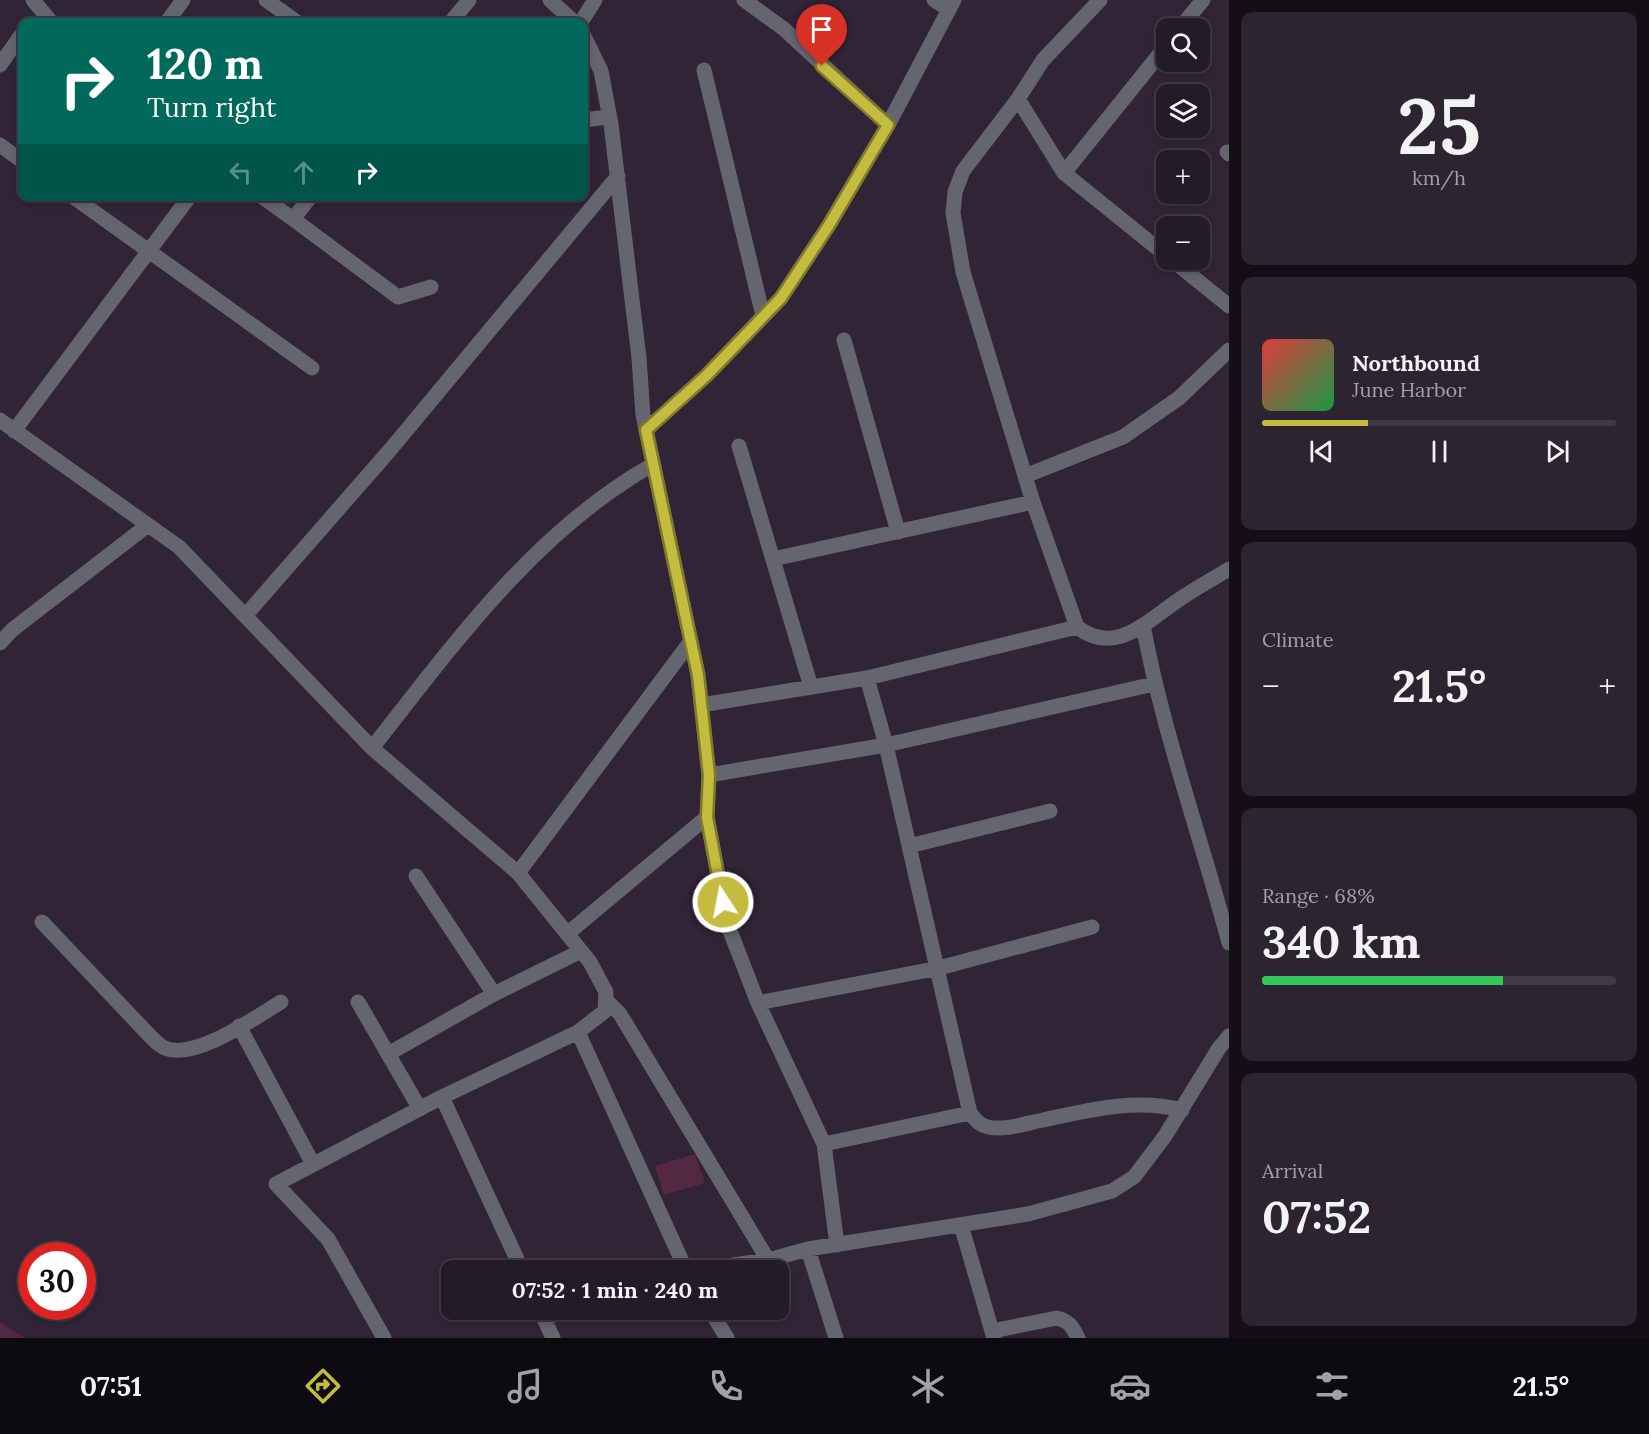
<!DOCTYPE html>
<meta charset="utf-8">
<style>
:root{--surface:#241b28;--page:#2c2430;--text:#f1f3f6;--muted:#a3a1a8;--line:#413945;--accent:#c4bc3e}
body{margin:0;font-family:Lora,serif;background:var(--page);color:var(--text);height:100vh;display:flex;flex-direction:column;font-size:22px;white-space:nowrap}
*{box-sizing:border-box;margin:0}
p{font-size:20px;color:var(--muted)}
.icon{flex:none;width:33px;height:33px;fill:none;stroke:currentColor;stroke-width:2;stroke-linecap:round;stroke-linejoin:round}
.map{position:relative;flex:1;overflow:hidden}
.panel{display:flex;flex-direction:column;gap:12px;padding:12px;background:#140f16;width:420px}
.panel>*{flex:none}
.guide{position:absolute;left:18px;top:18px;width:570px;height:183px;border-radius:12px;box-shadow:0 3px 9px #0003,0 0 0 2px var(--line);background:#00695c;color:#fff;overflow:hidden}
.controls{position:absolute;left:1156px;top:18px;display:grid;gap:12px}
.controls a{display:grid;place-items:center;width:54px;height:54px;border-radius:12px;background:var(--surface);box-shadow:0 3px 9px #0003,0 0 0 2px var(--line);font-size:30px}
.speed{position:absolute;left:18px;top:1242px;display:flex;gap:12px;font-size:30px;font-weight:700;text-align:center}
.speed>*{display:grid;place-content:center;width:78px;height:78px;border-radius:50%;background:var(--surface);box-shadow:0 3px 9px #0003,0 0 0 2px var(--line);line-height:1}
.speed .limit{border:9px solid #d22;background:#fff;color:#111}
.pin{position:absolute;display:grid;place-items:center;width:51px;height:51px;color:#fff;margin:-62px -26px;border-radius:50% 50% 50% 0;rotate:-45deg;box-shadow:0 0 6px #0007}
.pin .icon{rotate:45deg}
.me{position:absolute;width:66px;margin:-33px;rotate:349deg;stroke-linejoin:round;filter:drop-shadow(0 0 4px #0008)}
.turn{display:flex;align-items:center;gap:21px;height:126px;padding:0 30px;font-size:27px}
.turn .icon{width:78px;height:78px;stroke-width:2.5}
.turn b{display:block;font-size:42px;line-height:51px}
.lanes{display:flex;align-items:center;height:57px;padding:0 30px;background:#0003;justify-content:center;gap:30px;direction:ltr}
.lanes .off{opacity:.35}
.big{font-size:45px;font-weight:800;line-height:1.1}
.panel .card{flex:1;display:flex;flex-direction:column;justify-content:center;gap:9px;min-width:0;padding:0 21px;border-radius:12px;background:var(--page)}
.panel .dial{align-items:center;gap:0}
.dial b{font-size:78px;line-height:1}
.song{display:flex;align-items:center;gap:18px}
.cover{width:72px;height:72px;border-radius:9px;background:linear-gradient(135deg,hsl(0 70% 55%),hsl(140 70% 35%))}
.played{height:6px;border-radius:3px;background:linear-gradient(90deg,var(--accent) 30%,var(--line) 30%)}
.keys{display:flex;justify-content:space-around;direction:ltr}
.heat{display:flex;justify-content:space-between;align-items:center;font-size:33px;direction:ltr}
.charge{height:9px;border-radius:4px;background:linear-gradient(90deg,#34c759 68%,var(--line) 0)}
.trip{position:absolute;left:441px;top:1260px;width:348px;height:60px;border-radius:12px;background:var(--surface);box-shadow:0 3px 9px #0003,0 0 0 2px var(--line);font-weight:800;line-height:60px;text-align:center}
.tabs{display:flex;height:96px;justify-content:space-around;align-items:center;background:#0e0b10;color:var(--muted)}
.tabs .icon{width:42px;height:42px}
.tabs .selected{color:var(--accent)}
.tabs b{font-size:27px;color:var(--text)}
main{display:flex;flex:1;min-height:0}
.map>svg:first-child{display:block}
.building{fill:#532842}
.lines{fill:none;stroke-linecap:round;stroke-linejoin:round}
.street{stroke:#64656f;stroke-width:15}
.route-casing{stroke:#7f7a28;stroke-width:15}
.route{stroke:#c4bc3e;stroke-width:10}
</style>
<main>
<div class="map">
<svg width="1229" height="1338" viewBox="0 0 1229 1338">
<rect width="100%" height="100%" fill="#302436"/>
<path class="building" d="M 695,1154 L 705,1183 L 664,1195 L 655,1166 Z
M 0,1322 L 25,1338 L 0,1338 Z"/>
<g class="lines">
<path class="street" d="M 33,0 L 51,22
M 266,0 L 297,22
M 550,0 L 574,22
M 744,0 L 784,29 L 888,125
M 934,0 L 949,9
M 1100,0 L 1043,60 L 1018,99 L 963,171 L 955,192 L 953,213 L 963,272 L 1033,502 L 1077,627 C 1116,657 1148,620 1180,599 C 1196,588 1213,579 1229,569
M 167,22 L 183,0
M 451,22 L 469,0
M 581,22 L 595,0
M 1180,28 L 1203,0
M 584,36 L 601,71 L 611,124 L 639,358 L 643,415 L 698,675 L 709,775 L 707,817 L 727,923 L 758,1003 L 824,1144 L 837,1245
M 0,65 L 22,34
M 704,70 L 763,316
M 1018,99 L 1064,173 L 1167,256
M 585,120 L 607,117 L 611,124
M 0,145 L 22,161
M 1227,152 L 1229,154
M 1064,173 L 1167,45
M 72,196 L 312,368
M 261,196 L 293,219 L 311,196
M 293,219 L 398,297 L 431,287
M 1172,260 L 1229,306
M 844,340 L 898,532
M 0,420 L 179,547 L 372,748 L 518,873 L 590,962 L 606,992 L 605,1011 L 578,1032 L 442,1097 L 276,1184 L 328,1239 L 384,1338
M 646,430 L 707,375 L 781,298 L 829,225 L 888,125 L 954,0
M 14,431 L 190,196
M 739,446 L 811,687
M 1025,476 L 1123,437 L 1179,398 L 1229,350
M 773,559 L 1033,502
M 245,616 L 390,450 L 618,176
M 1143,625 C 1163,733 1201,837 1229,943
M 0,643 L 12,630 L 148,525
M 867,678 L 886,745 L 970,1113 C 976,1120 979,1125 988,1127 C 1005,1131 1027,1123 1043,1120 C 1089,1110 1136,1098 1182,1110
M 701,705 L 867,678 L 1077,627
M 372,748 C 454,644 534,532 652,465
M 709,775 L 886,745 L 1154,684
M 909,846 L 1050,811
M 518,873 L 691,641
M 416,876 L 494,994
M 42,922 L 150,1036 C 154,1040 159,1046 165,1048 C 194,1061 256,1017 281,1002
M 567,934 L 707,817
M 607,1001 L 620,1014 L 768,1260
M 358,1002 L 420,1109
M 758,1003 L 939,968 L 1092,927
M 239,1026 L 313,1164
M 578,1032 L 686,1270
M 388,1054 L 494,994 L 581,951
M 442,1097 L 522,1270
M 824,1144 L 970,1113
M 961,1225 L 994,1338
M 808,1249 L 836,1338
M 698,1270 L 768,1260 L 808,1249 L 1028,1214 L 1112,1191 L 1134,1177 L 1165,1136 L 1219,1048 L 1229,1036
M 540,1310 L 553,1338
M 710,1310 L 727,1338
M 544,1319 L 567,1310
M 992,1331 L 1057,1318 C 1069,1321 1073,1327 1078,1338"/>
</g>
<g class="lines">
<defs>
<path id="route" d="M 723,902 L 707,817 L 709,775 L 698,675 L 646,430 L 707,375 L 781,298 L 829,225 L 888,125 L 822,66"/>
</defs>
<use href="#route" class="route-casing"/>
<use href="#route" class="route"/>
</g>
</svg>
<div class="controls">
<a><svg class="icon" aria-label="search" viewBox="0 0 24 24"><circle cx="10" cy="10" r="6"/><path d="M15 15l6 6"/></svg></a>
<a><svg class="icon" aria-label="layers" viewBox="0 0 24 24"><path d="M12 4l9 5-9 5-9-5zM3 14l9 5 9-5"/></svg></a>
<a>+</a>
<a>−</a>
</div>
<div class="speed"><div class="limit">30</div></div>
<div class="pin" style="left:822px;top:66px;background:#d93025"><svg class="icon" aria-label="arrive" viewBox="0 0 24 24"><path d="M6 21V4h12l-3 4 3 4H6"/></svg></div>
<svg class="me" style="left:723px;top:902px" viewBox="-20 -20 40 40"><circle r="17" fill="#c4bc3e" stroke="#fff" stroke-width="3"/><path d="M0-11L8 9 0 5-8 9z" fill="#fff"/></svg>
<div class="trip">07:52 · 1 min · 240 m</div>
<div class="guide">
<div class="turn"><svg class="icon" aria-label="right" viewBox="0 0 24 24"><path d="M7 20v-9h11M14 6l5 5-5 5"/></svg><div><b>120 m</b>Turn right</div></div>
<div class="lanes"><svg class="icon off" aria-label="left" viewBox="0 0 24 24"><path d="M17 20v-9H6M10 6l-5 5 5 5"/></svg><svg class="icon off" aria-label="ahead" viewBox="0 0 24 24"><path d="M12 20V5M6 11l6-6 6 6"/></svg><svg class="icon" aria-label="right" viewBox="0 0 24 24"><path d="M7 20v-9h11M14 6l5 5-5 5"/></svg></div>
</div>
</div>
<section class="panel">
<div class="card dial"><b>25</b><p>km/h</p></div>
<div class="card">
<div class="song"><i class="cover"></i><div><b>Northbound</b><p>June Harbor</p></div></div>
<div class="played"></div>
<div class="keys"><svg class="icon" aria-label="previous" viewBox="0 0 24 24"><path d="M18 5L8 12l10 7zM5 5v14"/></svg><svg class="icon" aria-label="pause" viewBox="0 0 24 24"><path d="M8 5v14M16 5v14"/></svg><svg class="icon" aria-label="next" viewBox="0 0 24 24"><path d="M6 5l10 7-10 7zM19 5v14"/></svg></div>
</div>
<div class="card"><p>Climate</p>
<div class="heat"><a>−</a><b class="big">21.5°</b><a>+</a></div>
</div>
<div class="card"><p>Range · 68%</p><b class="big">340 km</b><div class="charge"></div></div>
<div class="card"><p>Arrival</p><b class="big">07:52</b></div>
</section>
</main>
<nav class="tabs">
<b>07:51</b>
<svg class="icon selected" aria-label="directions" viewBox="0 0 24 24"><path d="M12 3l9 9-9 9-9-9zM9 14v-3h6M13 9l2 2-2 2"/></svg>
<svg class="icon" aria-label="music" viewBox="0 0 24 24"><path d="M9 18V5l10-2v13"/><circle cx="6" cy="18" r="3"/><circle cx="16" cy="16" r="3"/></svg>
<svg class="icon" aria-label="phone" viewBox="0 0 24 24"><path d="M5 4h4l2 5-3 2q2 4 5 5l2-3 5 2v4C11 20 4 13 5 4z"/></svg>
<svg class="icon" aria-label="climate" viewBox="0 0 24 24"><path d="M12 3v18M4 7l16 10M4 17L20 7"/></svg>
<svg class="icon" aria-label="car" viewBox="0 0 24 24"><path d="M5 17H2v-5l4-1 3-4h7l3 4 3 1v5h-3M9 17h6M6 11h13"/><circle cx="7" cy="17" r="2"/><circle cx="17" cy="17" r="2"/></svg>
<svg class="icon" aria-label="filters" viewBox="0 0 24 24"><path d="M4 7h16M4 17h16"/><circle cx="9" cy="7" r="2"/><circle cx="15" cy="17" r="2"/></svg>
<b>21.5°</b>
</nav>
